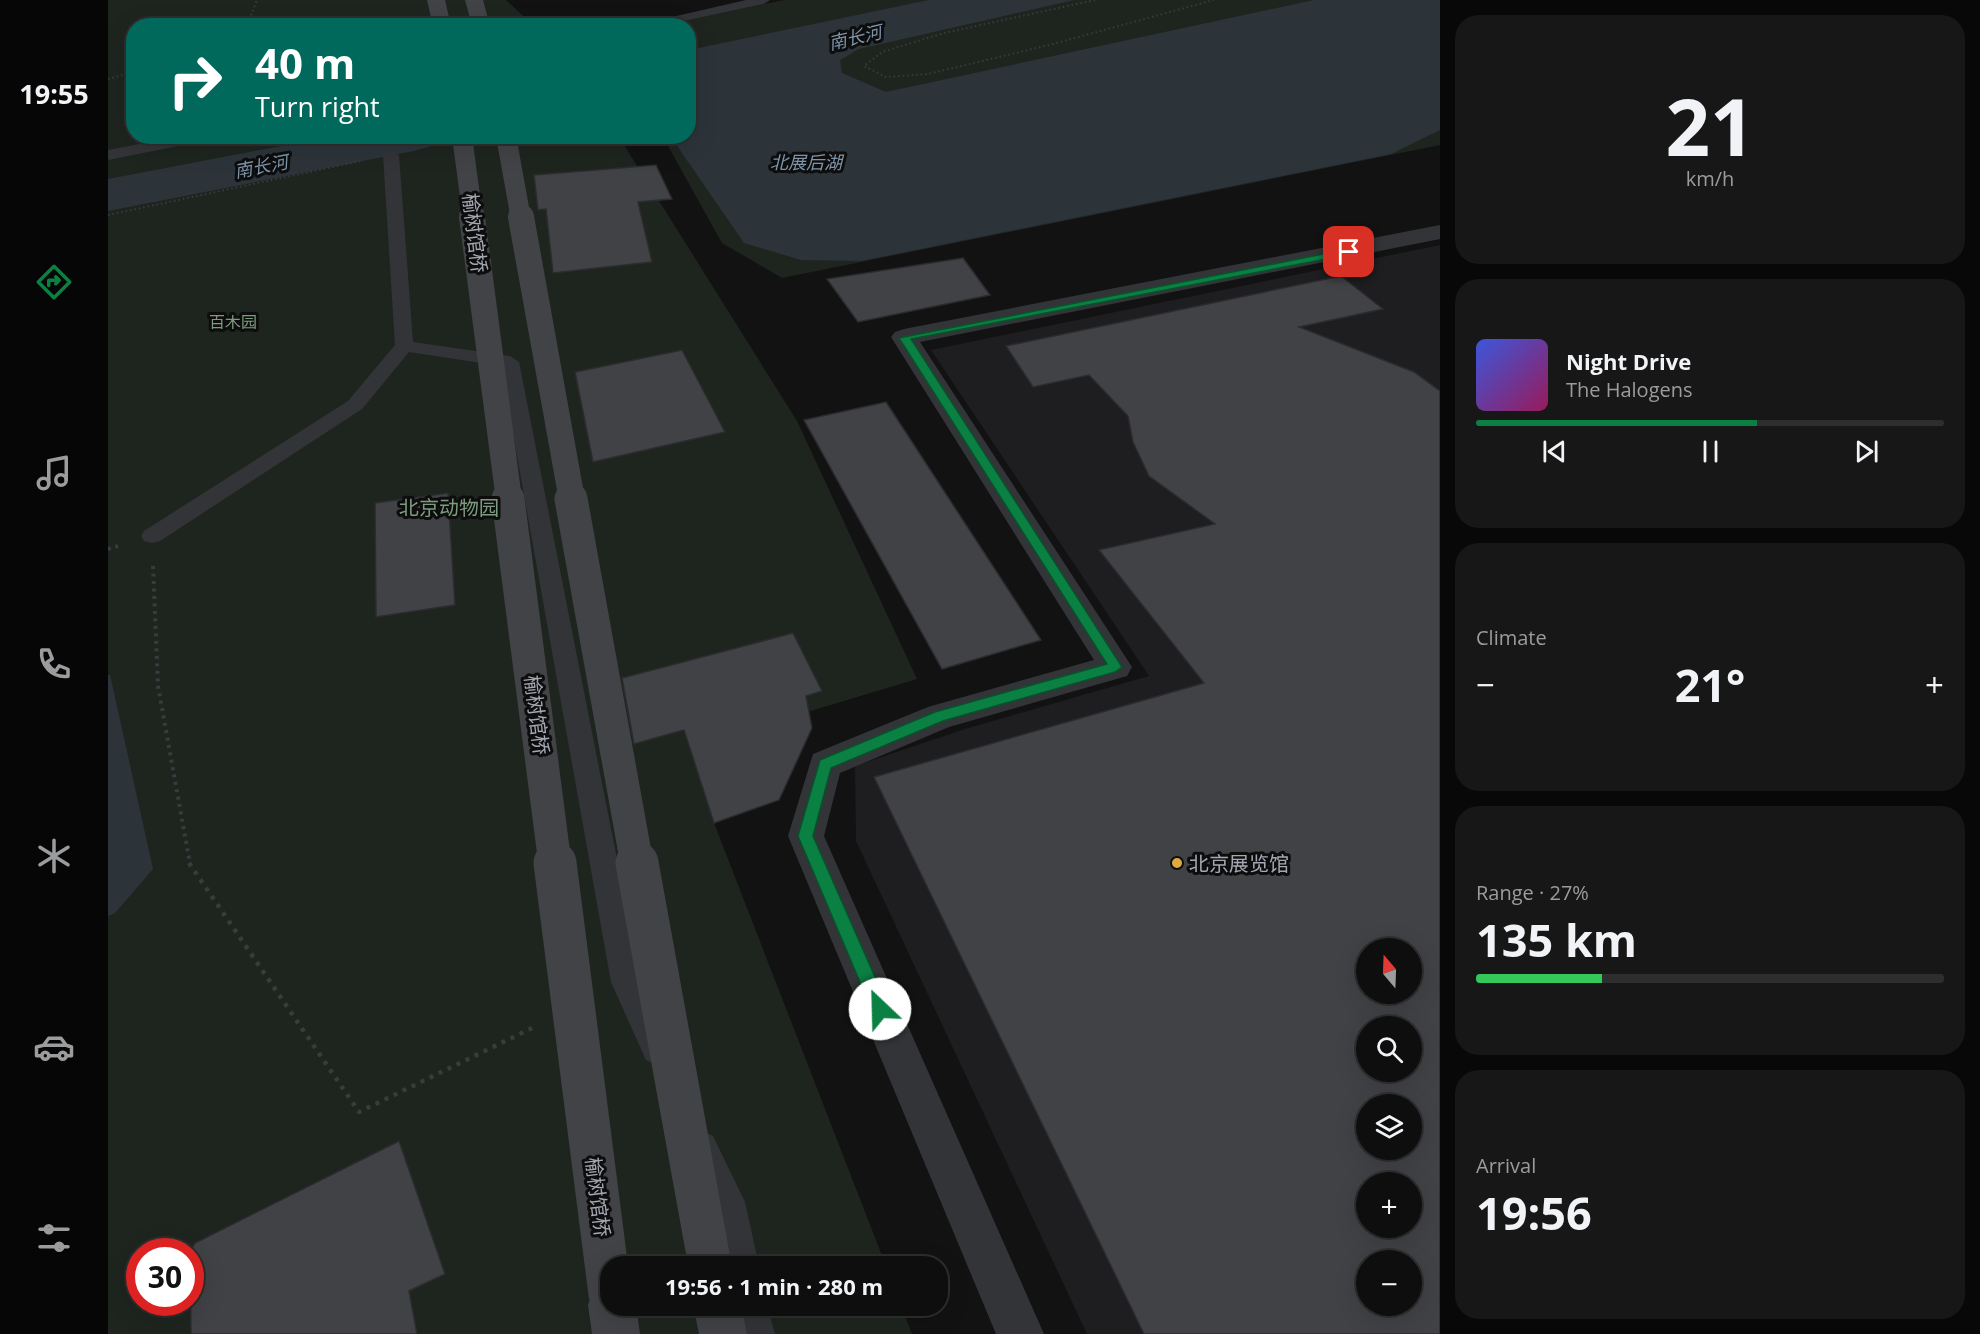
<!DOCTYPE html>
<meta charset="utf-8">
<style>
:root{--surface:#0e0e0e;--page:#171717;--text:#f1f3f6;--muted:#9b9c9e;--line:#2e2e2e;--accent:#0b8043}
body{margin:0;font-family:"Open Sans","Noto Sans SC",sans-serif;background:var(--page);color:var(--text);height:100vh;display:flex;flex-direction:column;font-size:22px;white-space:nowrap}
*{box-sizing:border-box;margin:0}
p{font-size:20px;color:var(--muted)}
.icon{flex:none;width:33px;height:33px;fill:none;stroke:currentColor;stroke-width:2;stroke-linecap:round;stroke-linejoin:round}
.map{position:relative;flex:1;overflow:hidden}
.panel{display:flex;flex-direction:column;gap:15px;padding:15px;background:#080808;width:540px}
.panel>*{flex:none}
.banner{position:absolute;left:18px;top:18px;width:570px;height:126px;border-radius:24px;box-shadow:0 6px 24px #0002,0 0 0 2px var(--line);background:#00695c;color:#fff;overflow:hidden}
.needle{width:39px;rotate:341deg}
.buttons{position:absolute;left:1248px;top:938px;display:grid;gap:12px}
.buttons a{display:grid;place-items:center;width:66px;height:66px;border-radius:50%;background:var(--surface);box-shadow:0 6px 24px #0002,0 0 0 2px var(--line);font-size:30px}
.speed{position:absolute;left:18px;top:1238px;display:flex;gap:12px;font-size:30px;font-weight:700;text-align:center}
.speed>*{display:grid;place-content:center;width:78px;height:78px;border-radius:50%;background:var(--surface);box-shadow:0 6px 24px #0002,0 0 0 2px var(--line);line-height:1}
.speed .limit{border:9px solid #d22;background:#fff;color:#111}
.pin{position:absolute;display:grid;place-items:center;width:51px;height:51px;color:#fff;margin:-26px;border-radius:12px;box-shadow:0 3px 9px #0006}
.me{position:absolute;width:66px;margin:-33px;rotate:336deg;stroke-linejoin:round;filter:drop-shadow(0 0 4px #0008)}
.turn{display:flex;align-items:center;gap:21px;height:126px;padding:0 30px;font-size:27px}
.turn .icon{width:78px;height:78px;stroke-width:2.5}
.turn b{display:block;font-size:42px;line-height:51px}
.big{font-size:45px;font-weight:700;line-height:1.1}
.panel .widget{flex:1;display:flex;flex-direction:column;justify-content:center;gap:9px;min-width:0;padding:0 21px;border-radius:24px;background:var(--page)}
.panel .dial{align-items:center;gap:0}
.dial b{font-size:78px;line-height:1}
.song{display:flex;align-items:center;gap:18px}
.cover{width:72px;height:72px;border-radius:9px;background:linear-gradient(135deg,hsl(230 70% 55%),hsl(330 70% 35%))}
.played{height:6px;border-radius:3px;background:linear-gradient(90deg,var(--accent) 60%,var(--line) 60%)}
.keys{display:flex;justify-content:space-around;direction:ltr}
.heat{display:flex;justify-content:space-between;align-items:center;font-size:33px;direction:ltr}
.charge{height:9px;border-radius:4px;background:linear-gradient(90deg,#34c759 27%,var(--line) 0)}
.trip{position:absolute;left:492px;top:1256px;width:348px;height:60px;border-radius:24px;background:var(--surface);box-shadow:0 6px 24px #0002,0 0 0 2px var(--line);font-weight:700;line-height:60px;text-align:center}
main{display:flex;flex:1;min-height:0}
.tabs{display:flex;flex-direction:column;width:108px;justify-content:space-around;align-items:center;background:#060606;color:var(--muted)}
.tabs .icon{width:42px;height:42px}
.tabs .active{color:var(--accent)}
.tabs b{font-size:27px;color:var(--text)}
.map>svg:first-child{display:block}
.built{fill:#1e1e20;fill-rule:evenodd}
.green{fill:#1e251f;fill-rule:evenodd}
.water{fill:#2c343a}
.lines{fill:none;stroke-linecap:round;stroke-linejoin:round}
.river{fill:#2c343a;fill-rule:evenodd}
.building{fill:#414246;stroke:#2c2c2f;stroke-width:1.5;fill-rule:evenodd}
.path-far2{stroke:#393b3e;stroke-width:2;stroke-dasharray:1.5 3;stroke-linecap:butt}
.path-far1{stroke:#393b3e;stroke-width:4;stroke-dasharray:3 4.5;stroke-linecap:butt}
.path{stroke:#393b3e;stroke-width:4.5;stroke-dasharray:4 6;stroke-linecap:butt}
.lane{fill:#333437;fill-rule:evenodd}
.street{fill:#333437;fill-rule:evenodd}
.secondary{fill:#414347;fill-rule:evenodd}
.secondary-bridge-far3{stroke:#414347;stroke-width:20}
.secondary-bridge-far2{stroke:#414347;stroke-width:26}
.secondary-bridge-far1{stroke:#414347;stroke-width:33}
.secondary-bridge{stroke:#414347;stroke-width:43}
.route{fill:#0b8043;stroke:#07532c;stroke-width:1.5}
.poi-dot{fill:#deaa3f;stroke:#0d0d0e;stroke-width:2}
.labels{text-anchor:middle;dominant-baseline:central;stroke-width:6;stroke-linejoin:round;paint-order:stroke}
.far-park-label{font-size:16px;fill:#7d9b7f;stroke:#0d0d0e}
.far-water-label{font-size:18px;font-style:italic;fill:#7e95aa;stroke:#0d0d0e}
.street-label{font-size:20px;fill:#a4a8b2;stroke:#0d0d0e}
.park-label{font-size:20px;fill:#7d9b7f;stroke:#0d0d0e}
.poi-label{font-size:20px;fill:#a4a8b2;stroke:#0d0d0e;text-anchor:start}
</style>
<main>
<nav class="tabs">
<b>19:55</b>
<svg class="icon active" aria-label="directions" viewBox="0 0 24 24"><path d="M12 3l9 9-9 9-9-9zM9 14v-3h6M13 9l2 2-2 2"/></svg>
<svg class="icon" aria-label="music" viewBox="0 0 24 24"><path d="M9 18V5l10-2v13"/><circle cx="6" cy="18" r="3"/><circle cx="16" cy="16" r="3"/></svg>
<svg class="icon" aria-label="phone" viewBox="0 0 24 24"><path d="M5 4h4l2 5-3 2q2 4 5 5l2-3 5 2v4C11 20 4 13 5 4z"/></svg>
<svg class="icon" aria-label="climate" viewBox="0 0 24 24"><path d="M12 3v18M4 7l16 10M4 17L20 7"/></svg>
<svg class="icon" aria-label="car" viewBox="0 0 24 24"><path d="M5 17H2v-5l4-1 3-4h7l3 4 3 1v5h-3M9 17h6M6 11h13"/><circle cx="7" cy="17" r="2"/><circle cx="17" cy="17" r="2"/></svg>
<svg class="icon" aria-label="filters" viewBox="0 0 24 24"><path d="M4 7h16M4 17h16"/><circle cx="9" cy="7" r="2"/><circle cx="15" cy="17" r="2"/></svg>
</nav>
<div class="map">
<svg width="1332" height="1334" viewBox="0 0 1332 1334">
<rect width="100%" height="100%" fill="#121213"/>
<path class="built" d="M 1332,245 L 1332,1334 L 979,1334 L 748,841 L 747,766 L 857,729 L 1041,676 L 823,350 ZM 1258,948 L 1304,948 L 1304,993 L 1258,993 ZM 1258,1026 L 1304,1026 L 1304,1071 L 1258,1071 ZM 1258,1104 L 1304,1104 L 1304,1149 L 1258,1149 ZM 1258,1182 L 1304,1182 L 1304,1227 L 1258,1227 ZM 1258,1260 L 1304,1260 L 1304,1305 L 1258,1305 Z"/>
<path class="green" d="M 0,0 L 398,0 L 425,25 L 26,26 L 26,136 L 511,137 L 689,421 L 809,679 L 582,747 L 606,823 L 778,1266 L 502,1266 L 502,1305 L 793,1305 L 804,1334 L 0,1334 ZM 32,1251 L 82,1251 L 82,1302 L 32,1302 Z
M 676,0 L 1332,0 L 1332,145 L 674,278 L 614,243 L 555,137 L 580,136 L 580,26 L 550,26 Z"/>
<path class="water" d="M 821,0 L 966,0 L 751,49 L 732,60 L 734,73 L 778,92 L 1206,0 L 1332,0 L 1332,130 L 1283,154 L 753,261 L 693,260 L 636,243 L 563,137 L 580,136 L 581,50 Z
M 0,675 L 2,675 L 45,869 L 7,913 L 0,916 Z"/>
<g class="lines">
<path class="river" d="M 226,136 L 330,136 L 323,146 L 306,151 L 0,211 L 0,179 Z"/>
</g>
<path class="building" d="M 548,165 L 564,199 L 530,202 L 544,262 L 445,273 L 438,209 L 430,210 L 426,175 Z
M 855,258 L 882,295 L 750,322 L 719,279 Z
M 1233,276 L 1275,309 L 1191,327 L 1306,372 L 1332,391 L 1332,1334 L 1036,1334 L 766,777 L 1096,683 L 991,550 L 1107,524 L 1041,476 L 1025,442 L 1020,416 L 981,375 L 925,387 L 898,346 ZM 1258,948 L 1304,948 L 1304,993 L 1258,993 ZM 1258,1026 L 1304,1026 L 1304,1071 L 1258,1071 ZM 1258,1104 L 1304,1104 L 1304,1149 L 1258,1149 ZM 1258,1182 L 1304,1182 L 1304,1227 L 1258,1227 ZM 1258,1260 L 1304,1260 L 1304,1305 L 1258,1305 Z
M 574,350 L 617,432 L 485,462 L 467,372 Z
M 778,402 L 933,640 L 834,669 L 696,420 Z
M 340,493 L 347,605 L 268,617 L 267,503 Z
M 685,633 L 714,691 L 698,696 L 704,728 L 671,800 L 606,823 L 576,730 L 526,744 L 514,678 Z
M 291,1141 L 337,1274 L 301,1291 L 309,1334 L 83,1334 L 82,1251 L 87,1243 Z"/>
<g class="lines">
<path class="path-far2" d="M 987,0 L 836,33 L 774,52 L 756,66 L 778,77 L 820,74 L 941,45 L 1106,0
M 129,26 L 142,18 L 149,0
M 0,79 L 26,72
M 0,215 L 253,161"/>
<path class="path-far1" d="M 0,549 L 14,545
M 45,566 L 50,686 L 82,864"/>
<path class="path" d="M 81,863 L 251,1112 L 424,1028"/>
<path class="lane" d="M 638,0 L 662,0 L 656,4 L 552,26 L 525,26 Z
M 74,136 L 107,136 L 100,140 L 0,160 L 0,150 Z
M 283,150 L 291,155 L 305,342 L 402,356 L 411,362 L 533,981 L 564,1050 L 560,1060 L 549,1065 L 538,1060 L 503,982 L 393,366 L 301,352 L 254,409 L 52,541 L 44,543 L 36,541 L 33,536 L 36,531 L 240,401 L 287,345 L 275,155 Z
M 594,1131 L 605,1136 L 637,1202 L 651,1266 L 617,1266 L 604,1204 L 578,1147 L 583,1136 Z
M 625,1305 L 659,1305 L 667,1334 L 631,1334 Z"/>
<path class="street" d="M 1332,225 L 1332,239 L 812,342 L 1024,667 L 1019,676 L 841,727 L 732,773 L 716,836 L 936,1334 L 888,1334 L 680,836 L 705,754 L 820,707 L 986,660 L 783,337 L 787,332 L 796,329 Z"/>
<path class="secondary" d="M 319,0 L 337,0 L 343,26 L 325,26 Z
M 357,0 L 375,0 L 382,26 L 364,26 Z
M 502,1282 L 502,1305 L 528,1305 L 532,1334 L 484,1334 L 480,1305 L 487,1288 Z
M 585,1305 L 633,1305 L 639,1334 L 591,1334 Z"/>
<path class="secondary-bridge-far3" d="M 354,136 L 365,219
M 398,136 L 413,219"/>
<path class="secondary-bridge-far2" d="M 364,217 L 401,500
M 413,217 L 464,500"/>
<path class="secondary-bridge-far1" d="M 400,499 L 447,864
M 463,499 L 529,864"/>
<path class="secondary-bridge" d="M 447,863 L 502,1294
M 529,863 L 602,1266"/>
</g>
<path class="route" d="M 1241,249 L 1244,250 L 1244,254 L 803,339 L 1014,667 L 1007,672 L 835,721 L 723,768 L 705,836 L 781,1009 L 778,1015 L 772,1017 L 766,1015 L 690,836 L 712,760 L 827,712 L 999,664 L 791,338 Z"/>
<circle class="poi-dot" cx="1069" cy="863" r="6"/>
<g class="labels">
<g class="far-park-label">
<text x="125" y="322">百木园</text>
</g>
<g class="far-water-label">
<text transform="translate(747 37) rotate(-13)">南长河</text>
<text x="698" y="162">北展后湖</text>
<text transform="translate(153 166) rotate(-11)">南长河</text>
</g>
<g class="street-label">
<text transform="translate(367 233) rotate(83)">榆树馆桥</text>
<text transform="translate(429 715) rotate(83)">榆树馆桥</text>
<text transform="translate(490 1197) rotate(83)">榆树馆桥</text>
</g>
<g class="park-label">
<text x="341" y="507">北京动物园</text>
</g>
<g class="poi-label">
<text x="1081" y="863">北京展览馆</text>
</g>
</g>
</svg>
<div class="buttons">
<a><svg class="needle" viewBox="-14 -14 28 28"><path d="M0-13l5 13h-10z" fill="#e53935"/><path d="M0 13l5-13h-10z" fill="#9b9c9e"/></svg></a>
<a><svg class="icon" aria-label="search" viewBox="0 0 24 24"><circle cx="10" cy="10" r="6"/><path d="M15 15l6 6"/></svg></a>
<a><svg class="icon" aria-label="layers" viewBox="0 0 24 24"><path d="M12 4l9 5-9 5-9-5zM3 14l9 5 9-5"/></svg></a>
<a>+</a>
<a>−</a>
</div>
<div class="speed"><div class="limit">30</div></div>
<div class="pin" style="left:1241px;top:252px;background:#d93025"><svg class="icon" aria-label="arrive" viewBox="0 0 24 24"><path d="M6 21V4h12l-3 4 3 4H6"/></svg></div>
<svg class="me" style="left:772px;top:1009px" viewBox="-20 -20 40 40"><circle r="19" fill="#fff"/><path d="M0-13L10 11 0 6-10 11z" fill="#0b8043"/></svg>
<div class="trip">19:56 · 1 min · 280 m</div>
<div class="banner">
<div class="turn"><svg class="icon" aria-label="right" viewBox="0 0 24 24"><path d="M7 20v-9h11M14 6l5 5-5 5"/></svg><div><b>40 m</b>Turn right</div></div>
</div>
</div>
<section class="panel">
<div class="widget dial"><b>21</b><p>km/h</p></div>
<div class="widget">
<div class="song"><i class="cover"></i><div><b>Night Drive</b><p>The Halogens</p></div></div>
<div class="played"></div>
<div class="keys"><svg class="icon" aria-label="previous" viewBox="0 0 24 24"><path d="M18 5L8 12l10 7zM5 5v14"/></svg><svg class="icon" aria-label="pause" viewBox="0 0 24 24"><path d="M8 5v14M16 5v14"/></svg><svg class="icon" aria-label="next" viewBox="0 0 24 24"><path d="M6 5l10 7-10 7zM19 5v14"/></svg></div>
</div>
<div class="widget"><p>Climate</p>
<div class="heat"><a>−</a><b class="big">21°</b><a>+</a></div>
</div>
<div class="widget"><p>Range · 27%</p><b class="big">135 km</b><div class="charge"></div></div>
<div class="widget"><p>Arrival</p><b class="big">19:56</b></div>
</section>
</main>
